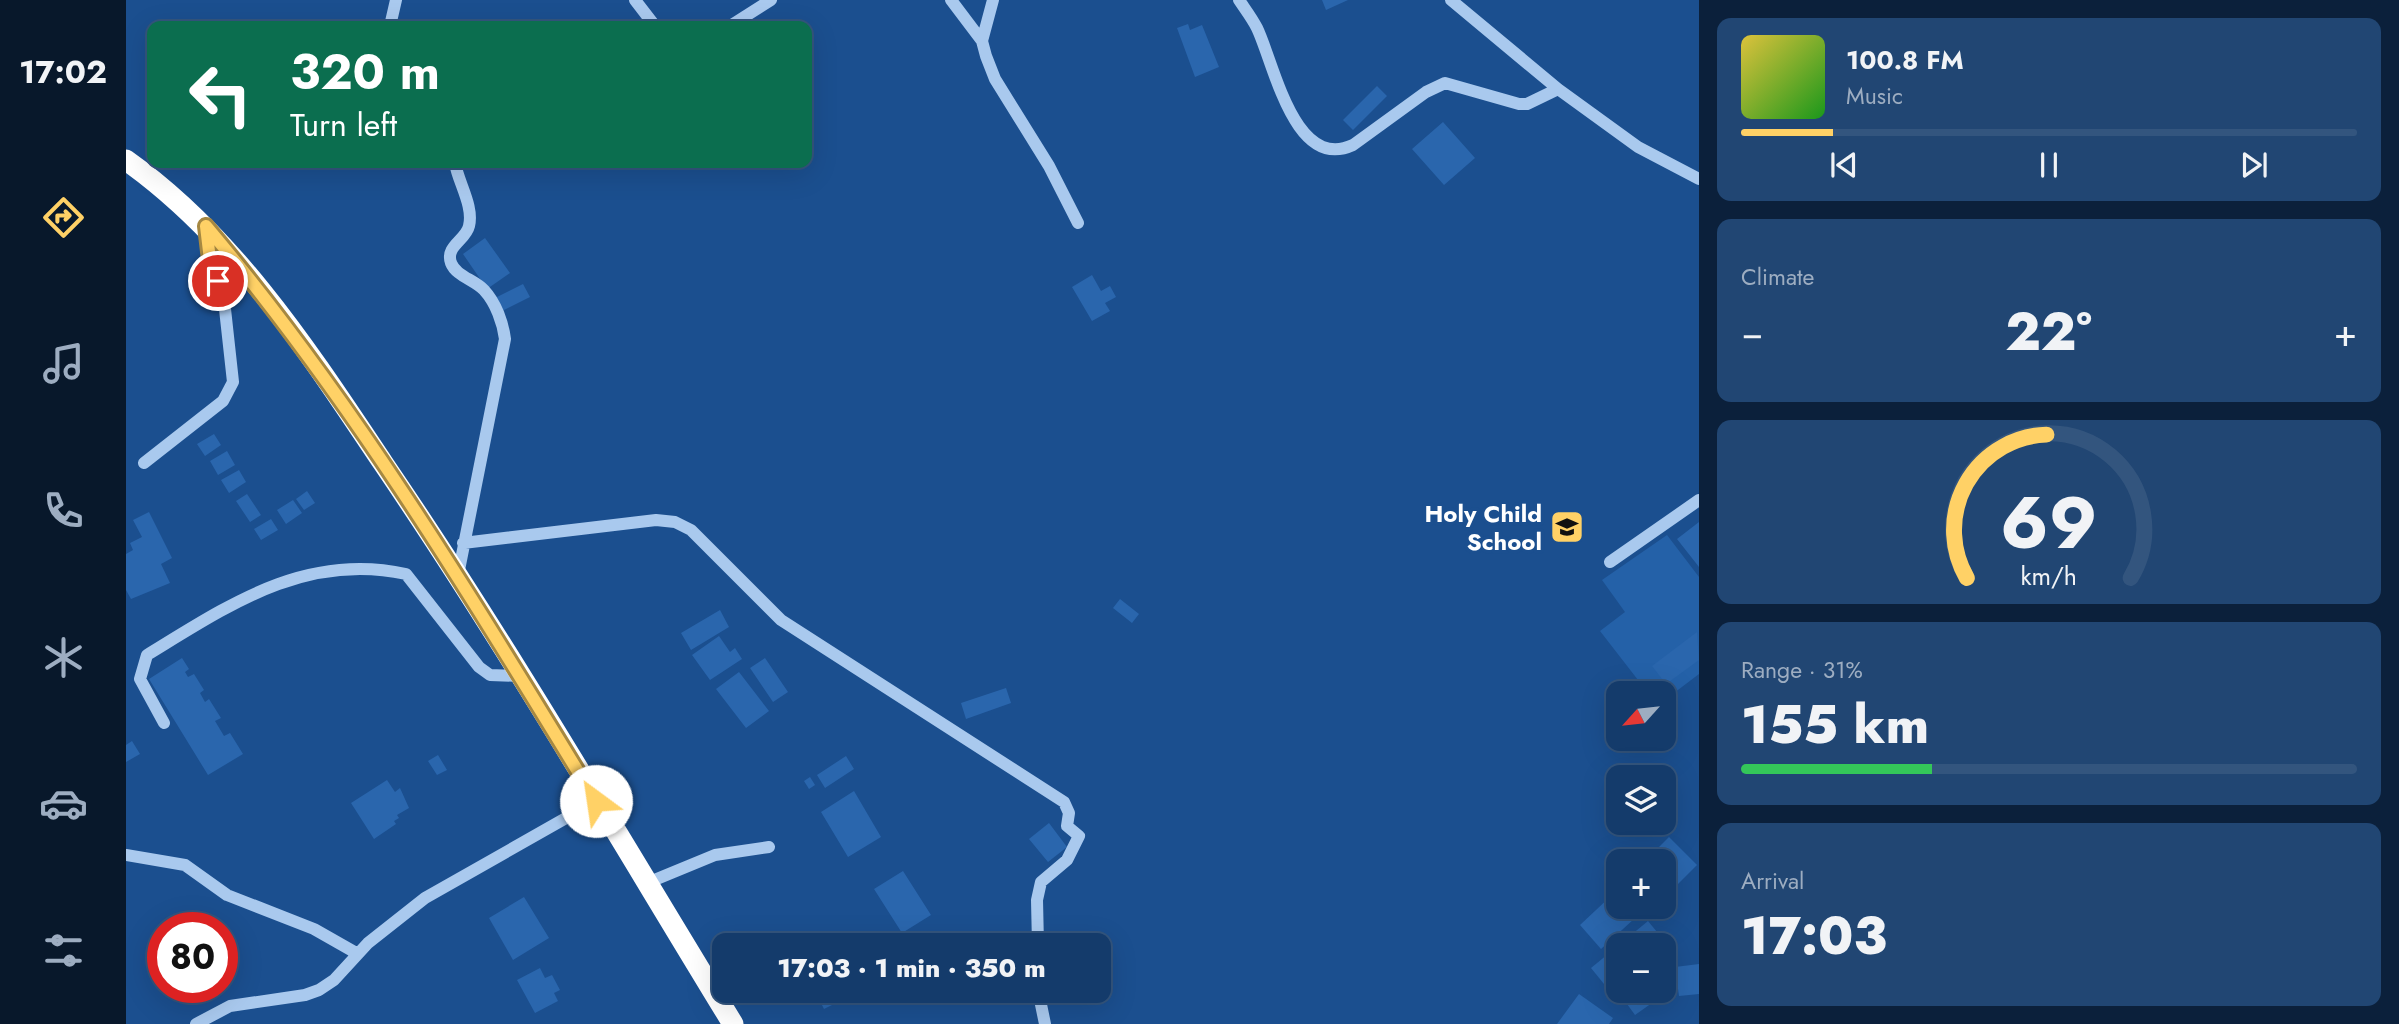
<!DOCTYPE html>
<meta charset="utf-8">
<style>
:root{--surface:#143b6b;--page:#214673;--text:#f1f3f6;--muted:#9dadc1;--line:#33557e;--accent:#ffd166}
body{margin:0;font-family:Jost,sans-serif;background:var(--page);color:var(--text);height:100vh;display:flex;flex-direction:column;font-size:26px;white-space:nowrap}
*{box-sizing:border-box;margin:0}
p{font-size:23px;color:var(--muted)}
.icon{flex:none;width:38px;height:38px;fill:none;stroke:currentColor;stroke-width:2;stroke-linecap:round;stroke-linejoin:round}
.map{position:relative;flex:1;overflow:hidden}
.details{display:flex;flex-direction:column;gap:18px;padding:18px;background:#0b203b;width:700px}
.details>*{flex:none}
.guide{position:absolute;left:21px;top:21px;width:665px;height:147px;border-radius:14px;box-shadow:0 7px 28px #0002,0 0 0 2px var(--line);background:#0b6e4f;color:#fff;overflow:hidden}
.needle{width:46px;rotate:243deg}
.controls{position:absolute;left:1480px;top:681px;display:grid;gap:14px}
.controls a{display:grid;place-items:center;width:70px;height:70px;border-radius:14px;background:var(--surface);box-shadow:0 7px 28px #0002,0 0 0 2px var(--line);font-size:35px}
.speed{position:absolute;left:21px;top:912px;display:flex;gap:14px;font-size:35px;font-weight:700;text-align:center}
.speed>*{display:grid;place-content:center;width:91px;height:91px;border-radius:50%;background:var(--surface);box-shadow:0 7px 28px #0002,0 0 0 2px var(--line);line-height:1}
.speed .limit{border:10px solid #d22;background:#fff;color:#111}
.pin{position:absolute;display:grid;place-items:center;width:60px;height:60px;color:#fff;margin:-30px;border:4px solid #fff;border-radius:50%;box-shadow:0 2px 7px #0007}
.me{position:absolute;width:77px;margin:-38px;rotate:329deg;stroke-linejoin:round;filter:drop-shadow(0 0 5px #0008)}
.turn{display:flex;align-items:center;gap:24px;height:147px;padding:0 28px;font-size:32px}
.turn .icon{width:91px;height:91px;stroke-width:2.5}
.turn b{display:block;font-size:49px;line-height:60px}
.big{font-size:52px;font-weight:800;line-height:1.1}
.details .tile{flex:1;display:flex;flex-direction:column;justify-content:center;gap:10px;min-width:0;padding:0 24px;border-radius:14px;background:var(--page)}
.details .dial{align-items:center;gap:0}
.dial svg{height:182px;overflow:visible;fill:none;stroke:var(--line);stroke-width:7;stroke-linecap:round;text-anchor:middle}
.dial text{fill:var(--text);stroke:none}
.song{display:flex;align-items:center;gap:21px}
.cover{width:84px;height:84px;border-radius:10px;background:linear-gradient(135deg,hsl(50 70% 55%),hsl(120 70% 35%))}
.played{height:7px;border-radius:4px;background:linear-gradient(90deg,var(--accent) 15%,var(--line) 15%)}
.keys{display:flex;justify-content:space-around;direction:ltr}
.heat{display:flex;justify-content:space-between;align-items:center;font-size:38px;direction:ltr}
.charge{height:10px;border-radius:5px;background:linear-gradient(90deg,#34c759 31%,var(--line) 0)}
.trip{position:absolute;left:586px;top:933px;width:399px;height:70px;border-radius:14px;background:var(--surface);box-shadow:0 7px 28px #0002,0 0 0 2px var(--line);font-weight:800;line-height:70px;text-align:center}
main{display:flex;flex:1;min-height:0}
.dock{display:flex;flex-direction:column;width:126px;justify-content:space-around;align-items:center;background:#08182b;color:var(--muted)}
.dock .icon{width:49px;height:49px}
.dock .current{color:var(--accent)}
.dock b{font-size:32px;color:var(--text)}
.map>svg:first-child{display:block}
.green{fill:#2461a8}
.building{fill:#2a66ad}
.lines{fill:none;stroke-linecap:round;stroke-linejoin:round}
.minor{stroke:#a9c9ee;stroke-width:12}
.highway{stroke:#fff;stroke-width:21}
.route-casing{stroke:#a68842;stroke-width:18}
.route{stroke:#ffd166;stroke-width:12}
.labels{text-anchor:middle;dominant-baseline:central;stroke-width:7;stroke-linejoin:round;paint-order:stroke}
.poi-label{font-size:24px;font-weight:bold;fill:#fff;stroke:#1b4f8f;text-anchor:end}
</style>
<main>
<nav class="dock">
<b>17:02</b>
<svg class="icon current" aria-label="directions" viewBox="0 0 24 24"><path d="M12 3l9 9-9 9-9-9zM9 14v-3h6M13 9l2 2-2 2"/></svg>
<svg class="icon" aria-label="music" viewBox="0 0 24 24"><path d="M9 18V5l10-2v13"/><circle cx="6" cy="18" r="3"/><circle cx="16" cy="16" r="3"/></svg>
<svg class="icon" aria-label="phone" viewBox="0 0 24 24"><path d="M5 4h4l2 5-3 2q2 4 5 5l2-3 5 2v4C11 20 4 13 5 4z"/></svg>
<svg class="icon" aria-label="climate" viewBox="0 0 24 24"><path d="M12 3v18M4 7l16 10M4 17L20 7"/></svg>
<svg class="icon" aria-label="car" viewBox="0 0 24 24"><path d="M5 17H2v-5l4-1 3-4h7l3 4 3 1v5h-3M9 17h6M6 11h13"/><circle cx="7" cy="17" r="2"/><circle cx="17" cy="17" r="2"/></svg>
<svg class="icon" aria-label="filters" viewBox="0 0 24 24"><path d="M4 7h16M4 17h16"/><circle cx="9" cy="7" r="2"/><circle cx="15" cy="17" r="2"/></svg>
</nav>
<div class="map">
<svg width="1573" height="1024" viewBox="0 0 1573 1024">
<rect width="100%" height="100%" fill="#1b4f8f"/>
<path class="green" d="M 1541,535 L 1573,577 L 1573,674 L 1548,693 L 1512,680 L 1474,631 L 1499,612 L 1476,580 Z"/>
<path class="building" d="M 1196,0 L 1222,0 L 1200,10 Z
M 1062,24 L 1064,30 L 1076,25 L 1093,67 L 1069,77 L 1051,28 Z
M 1251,86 L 1261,96 L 1227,130 L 1217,120 Z
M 1317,122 L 1349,158 L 1318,185 L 1286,149 Z
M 359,238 L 384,273 L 361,289 L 337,254 Z
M 966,275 L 975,291 L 984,286 L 990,297 L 979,303 L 984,311 L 966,321 L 946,287 Z
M 397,284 L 404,297 L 376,311 L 369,298 Z
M 88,434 L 95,445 L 79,456 L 71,444 Z
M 101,451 L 109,465 L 92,475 L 84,461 Z
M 113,470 L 120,482 L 103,493 L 95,480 Z
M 181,491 L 189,503 L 178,510 L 170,499 Z
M 121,494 L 135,515 L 124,522 L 110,501 Z
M 167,500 L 176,513 L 160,524 L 151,510 Z
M 23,512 L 46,558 L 35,564 L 44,583 L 5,599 L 0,590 L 0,554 L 7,550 L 4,543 L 16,537 L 7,520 Z
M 145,519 L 152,530 L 135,540 L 128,529 Z
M 1573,522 L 1573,567 L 1551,539 Z
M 994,599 L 1013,614 L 1006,623 L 987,608 Z
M 594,610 L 603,627 L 565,650 L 555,633 Z
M 1571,632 L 1573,660 L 1540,684 L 1526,666 Z
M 593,636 L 604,652 L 609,648 L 616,659 L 584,680 L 566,655 Z
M 56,658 L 63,669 L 59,672 L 62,677 L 68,674 L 78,690 L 74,693 L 79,702 L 83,699 L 95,718 L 89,721 L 98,736 L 104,733 L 117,754 L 82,775 L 23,679 Z
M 639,658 L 662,692 L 647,702 L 624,668 Z
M 613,672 L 643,711 L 620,728 L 590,689 Z
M 880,688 L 885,703 L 840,719 L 835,703 Z
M 6,741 L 14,754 L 0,762 L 0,745 Z
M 312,755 L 321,770 L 311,775 L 302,761 Z
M 720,756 L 728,769 L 699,788 L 691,775 Z
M 684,777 L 689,785 L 683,789 L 678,781 Z
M 261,780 L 269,792 L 274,788 L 283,808 L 271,815 L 273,818 L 268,821 L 270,824 L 248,839 L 225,803 Z
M 728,791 L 755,837 L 722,857 L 695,812 Z
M 923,823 L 941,847 L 922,862 L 903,839 Z
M 1543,837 L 1571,865 L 1538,898 L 1538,861 L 1519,861 Z
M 777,871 L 805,915 L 776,933 L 748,889 Z
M 1486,895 L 1493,906 L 1508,919 L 1475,949 L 1454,925 Z
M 398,897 L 423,938 L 387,960 L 363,918 Z
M 1522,921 L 1549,954 L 1538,962 L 1538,945 L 1493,945 Z
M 1493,945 L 1493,990 L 1503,990 L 1491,1000 L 1465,968 Z
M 1573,964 L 1573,994 L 1553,996 L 1549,967 Z
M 414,968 L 419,978 L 426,975 L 434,990 L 428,993 L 432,1001 L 409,1013 L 391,980 Z
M 1518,992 L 1526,1003 L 1509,1015 L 1501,1004 Z
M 703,994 L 708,1004 L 698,1009 L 693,999 Z
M 1453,994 L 1487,1018 L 1483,1024 L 1431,1024 Z"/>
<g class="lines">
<path class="minor" d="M 509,0 L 529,26
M 825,0 L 856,41
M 867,0 L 856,41 L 860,56 L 869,79 L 923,166 L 952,223
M 1113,0 C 1119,9 1126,18 1131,28 C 1148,63 1168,172 1227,145 L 1300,92 L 1319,83 L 1393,104 L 1401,104 L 1432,89
M 1325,0 L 1432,89 L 1512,147 L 1573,179
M 264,26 L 270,0
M 604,26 L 645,0
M 329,163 C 332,182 348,206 343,226 C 340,240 319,246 325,263 C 330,276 349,280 358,290 C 370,303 377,323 379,339 L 332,575
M 18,463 L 97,401 L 107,382 L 98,300 L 84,260 L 80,231
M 337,543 L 530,520 L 549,522 L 565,530 L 655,620 L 938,802 L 943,813 L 941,826 L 953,836 L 941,860 L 915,882 L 911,900 L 912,945
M 1484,562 L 1573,500
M 38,723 L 14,679 L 21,655 C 103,605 179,552 280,574 L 353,667 L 364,675 L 393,676
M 0,855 L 59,865 L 101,895 L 188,929 L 232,954
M 521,883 L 589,855 L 643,847
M 912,990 L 919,1024
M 70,1024 L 104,1006 L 179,995 L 193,990 L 208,980 L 242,943 L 299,898 L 470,801"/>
<path class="highway" d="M 0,160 C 109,237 184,354 257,463 C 381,645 492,836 607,1024"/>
</g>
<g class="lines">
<defs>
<path id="route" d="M 92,281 L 84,260 L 80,226 C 230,404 349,603 470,801"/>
</defs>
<use href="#route" class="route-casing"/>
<use href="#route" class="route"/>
</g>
<defs>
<symbol id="school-square" viewBox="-11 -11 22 22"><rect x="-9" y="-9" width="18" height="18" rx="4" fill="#ffd166" stroke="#1b4f8f"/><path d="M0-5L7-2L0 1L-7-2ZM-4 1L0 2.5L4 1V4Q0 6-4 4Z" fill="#111"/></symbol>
</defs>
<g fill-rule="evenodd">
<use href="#school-square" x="1422" y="508" width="38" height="38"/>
</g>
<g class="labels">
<g class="poi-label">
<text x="1416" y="513">Holy Child<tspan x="1416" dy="28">School</tspan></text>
</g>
</g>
</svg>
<div class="controls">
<a><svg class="needle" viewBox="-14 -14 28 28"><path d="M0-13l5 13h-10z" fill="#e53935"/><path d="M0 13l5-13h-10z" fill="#9dadc1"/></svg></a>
<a><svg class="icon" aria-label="layers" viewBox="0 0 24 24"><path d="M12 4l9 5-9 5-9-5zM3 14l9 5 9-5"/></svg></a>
<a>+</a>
<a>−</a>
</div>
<div class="speed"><div class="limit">80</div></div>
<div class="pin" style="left:92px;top:281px;background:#d93025"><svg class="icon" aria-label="arrive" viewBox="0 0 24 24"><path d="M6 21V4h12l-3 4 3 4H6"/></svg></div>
<svg class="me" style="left:470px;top:801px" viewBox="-20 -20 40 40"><circle r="19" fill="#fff"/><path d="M0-13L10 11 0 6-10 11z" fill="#ffd166"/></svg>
<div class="trip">17:03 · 1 min · 350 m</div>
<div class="guide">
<div class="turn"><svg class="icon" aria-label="left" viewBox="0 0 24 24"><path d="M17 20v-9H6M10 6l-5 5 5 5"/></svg><div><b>320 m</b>Turn left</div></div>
</div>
</div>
<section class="details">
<div class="tile">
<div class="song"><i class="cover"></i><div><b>100.8 FM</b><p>Music</p></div></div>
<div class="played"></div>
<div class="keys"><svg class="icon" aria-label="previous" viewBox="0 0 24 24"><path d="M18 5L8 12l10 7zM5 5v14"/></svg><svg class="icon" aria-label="pause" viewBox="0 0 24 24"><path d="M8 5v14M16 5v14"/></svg><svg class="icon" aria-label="next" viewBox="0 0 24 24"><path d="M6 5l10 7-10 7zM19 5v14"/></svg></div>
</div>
<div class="tile"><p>Climate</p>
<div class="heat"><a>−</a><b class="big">22°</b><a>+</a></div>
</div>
<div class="tile dial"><svg viewBox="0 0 100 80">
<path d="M14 69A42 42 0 1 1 86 69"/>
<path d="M14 69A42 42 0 0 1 49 6" stroke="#ffd166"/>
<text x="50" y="56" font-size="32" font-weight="700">69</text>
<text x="50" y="72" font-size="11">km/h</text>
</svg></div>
<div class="tile"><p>Range · 31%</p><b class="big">155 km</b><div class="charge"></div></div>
<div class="tile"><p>Arrival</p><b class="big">17:03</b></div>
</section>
</main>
